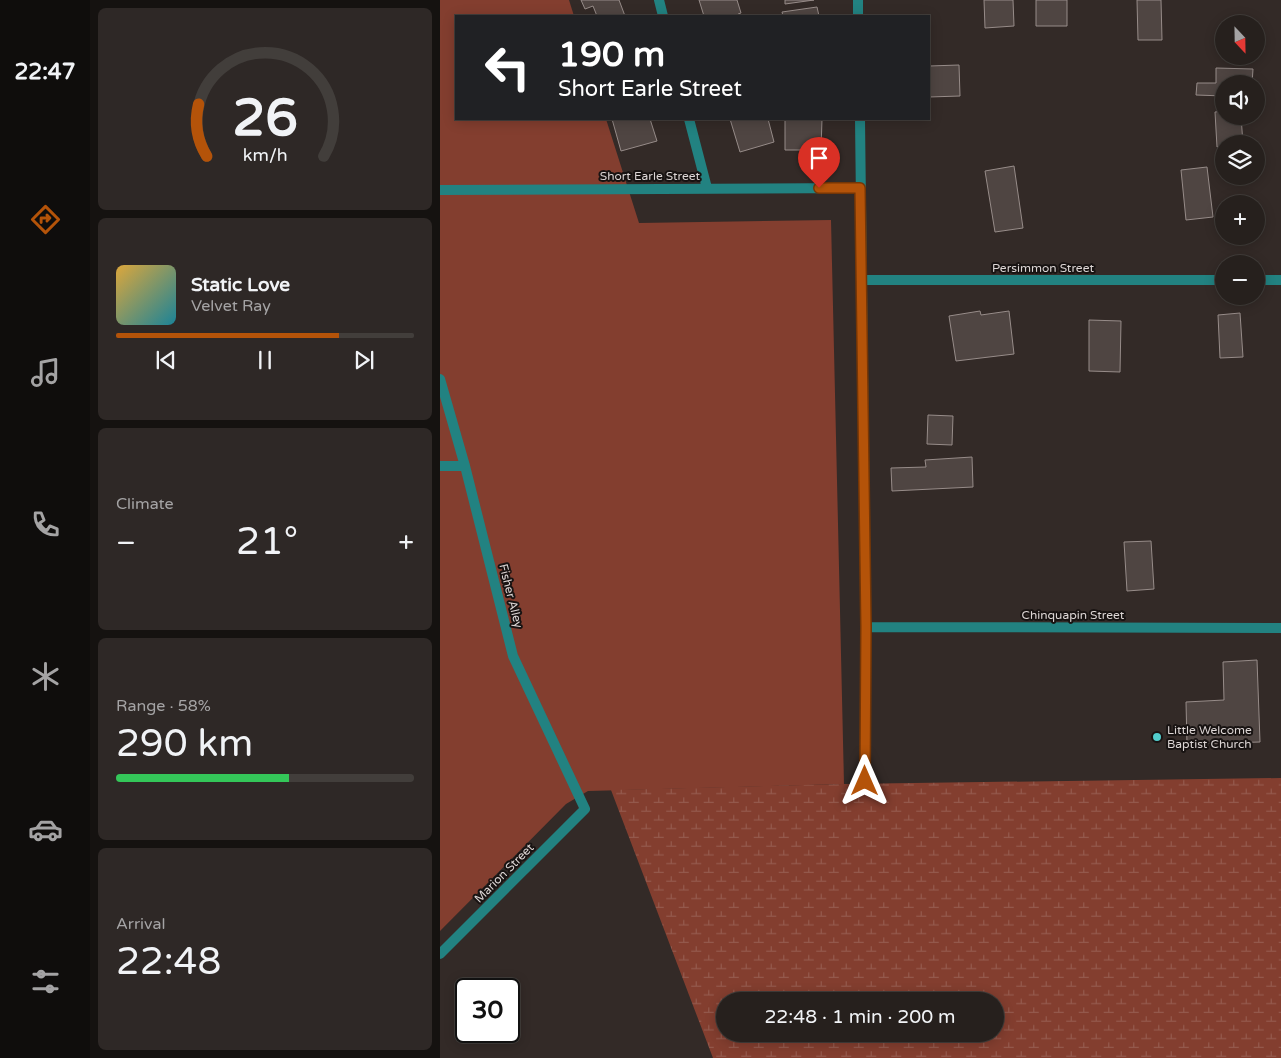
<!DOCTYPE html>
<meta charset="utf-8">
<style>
:root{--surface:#26201d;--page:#2e2826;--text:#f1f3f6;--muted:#a4a3a4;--line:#423e3b;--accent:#b45309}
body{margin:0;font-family:"Varela Round",sans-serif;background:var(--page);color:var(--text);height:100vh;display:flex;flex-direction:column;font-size:19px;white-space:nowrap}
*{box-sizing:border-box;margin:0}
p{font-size:16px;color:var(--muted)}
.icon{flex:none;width:28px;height:28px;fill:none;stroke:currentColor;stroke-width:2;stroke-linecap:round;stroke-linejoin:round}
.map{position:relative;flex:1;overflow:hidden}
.details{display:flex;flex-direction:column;gap:8px;padding:8px;background:#151210;width:350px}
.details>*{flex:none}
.top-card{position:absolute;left:15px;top:15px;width:475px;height:105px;border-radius:0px;box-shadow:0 2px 12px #0003,0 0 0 1px var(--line);background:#202124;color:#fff;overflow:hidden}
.needle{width:32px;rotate:158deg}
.fabs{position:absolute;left:775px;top:15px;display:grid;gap:10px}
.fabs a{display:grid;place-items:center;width:50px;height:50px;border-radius:50%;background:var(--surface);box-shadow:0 2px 12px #0003,0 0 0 1px var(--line);font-size:25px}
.speed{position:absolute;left:15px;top:978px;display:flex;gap:10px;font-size:25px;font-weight:700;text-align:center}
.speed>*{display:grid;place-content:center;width:65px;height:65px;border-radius:50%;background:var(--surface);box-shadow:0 2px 12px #0003,0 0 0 1px var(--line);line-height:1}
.speed .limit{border:2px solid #111;border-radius:8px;background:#fff;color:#111}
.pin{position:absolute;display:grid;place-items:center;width:42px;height:42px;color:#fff;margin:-51px -21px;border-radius:50% 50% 50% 0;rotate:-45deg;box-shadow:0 0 5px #0007}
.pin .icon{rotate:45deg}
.me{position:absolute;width:55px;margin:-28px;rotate:0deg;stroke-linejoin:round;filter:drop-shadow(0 0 4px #0008)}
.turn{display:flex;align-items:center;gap:18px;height:105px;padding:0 20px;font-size:22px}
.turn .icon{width:65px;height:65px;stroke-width:2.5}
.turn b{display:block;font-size:35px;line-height:42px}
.big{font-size:38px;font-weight:600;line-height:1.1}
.details .card{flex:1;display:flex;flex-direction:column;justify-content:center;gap:8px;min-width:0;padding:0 18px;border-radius:8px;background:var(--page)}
.details .dial{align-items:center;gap:0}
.dial svg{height:130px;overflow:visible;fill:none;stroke:var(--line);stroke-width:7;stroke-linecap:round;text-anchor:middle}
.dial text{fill:var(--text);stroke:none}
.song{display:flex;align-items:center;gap:15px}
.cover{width:60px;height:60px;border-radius:8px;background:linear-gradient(135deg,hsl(40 70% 55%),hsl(190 70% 35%))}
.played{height:5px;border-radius:2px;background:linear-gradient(90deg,var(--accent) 75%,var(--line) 75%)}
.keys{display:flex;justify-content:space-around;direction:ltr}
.heat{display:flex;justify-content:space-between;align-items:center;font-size:28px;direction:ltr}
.charge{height:8px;border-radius:4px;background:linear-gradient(90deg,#34c759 58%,var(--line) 0)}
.trip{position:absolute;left:276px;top:992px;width:288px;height:50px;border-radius:25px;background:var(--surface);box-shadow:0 2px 12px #0003,0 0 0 1px var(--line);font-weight:600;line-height:50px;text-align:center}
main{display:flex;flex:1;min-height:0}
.dock{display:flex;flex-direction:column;width:90px;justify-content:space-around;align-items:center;background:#0f0d0c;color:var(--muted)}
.dock .icon{width:35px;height:35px}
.dock .active{color:var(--accent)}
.dock b{font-size:22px;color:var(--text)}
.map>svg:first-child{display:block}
.grass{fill:#833e2f}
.wetland{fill:url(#wetland-marsh);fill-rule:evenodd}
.building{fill:#4f4542;stroke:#978c89}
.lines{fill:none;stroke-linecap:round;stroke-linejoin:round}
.street{stroke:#228281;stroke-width:10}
.route-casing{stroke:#753606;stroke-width:12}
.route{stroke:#b45309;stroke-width:9}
.poi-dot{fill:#52cdcc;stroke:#181312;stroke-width:2}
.labels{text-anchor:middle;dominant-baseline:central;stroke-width:4;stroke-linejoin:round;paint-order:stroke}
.street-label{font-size:12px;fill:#ddd6d5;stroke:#181312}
.poi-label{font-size:12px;fill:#ddd6d5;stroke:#181312;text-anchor:start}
</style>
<main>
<nav class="dock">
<b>22:47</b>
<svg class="icon active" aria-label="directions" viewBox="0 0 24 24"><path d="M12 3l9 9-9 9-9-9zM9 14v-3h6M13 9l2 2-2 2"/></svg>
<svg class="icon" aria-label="music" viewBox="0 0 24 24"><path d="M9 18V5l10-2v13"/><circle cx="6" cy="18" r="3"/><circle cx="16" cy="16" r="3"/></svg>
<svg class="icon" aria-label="phone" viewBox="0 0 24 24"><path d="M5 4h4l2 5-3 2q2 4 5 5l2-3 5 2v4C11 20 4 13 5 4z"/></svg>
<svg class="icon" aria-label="climate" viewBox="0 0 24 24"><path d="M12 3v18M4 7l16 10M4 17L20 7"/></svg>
<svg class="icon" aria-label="car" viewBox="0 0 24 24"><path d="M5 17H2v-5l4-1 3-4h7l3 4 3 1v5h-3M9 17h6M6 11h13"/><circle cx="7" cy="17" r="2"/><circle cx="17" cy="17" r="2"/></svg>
<svg class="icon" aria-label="filters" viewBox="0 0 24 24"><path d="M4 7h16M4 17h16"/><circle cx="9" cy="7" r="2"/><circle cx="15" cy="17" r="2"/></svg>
</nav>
<section class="details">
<div class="card dial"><svg viewBox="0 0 100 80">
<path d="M14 69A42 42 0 1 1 86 69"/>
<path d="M14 69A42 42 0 0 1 9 37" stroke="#b45309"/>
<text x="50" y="56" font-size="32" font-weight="700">26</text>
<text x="50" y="72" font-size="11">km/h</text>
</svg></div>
<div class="card">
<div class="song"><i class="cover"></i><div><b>Static Love</b><p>Velvet Ray</p></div></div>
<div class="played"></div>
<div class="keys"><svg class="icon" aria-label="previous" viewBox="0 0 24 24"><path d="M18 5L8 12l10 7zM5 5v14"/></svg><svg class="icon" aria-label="pause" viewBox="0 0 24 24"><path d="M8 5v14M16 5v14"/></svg><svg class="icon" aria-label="next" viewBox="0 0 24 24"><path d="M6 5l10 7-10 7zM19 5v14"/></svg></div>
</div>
<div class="card"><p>Climate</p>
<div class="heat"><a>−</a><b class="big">21°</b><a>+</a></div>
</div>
<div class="card"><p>Range · 58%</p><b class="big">290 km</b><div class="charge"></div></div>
<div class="card"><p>Arrival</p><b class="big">22:48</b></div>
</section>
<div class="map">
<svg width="841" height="1058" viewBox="0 0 841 1058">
<defs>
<pattern id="wetland-marsh" width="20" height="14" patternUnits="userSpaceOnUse" patternTransform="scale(1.25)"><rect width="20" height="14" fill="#833e2f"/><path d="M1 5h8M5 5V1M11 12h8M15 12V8" fill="none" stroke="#94594c"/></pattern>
</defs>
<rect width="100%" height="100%" fill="#332a27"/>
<path class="grass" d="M 0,0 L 129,0 L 134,16 L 16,16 L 16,119 L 166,119 L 199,223 L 391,220 L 404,784 L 148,791 L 126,804 L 0,931 Z"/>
<path class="wetland" d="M 841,778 L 841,1058 L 273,1058 L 171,790 L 404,784 ZM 285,1001 L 555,1001 L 555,1034 L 285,1034 Z"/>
<path class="building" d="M 141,0 L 179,0 L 185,16 L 157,16 L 153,6 L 145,9 Z
M 259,0 L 297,0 L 301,13 L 298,14 L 299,16 L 264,16 Z
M 345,0 L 374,0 L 345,4 Z
M 544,0 L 573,0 L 574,26 L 545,28 Z
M 596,0 L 627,0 L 627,26 L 596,26 Z
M 697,0 L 721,0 L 722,40 L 698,40 Z
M 377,7 L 379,16 L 343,16 L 342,12 Z
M 519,65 L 520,96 L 489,97 L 489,66 Z
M 776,68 L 813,69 L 812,84 L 784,84 L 784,96 L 756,95 L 757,83 L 776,83 Z
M 784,111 L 784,116 L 801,116 L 803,144 L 784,144 L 784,146 L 777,147 L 775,112 Z
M 172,119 L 210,119 L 217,141 L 181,151 Z
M 290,119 L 328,119 L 334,142 L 300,152 Z
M 345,119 L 382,119 L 381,150 L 345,150 Z
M 574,166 L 583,228 L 555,232 L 545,171 Z
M 767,167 L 773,217 L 746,220 L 741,170 Z
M 540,311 L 541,315 L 569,311 L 574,354 L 516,361 L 509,316 Z
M 800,313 L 803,357 L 780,358 L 778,315 Z
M 649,320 L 681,321 L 680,372 L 649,371 Z
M 488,415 L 513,416 L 512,445 L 487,444 Z
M 532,457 L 533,487 L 452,491 L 451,468 L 486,467 L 485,460 Z
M 711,541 L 714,589 L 687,591 L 684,542 Z
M 817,660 L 820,742 L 747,744 L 746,702 L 784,700 L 783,662 Z"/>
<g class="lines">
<path class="street" d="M 219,0 L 223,16
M 418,0 L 418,16
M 249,119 L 267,188
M 420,119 L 426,627 L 425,781
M 0,190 L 420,188
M 422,280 L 784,280
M 816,280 L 841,280
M 0,379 L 25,466 L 73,656 L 145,809 L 0,954
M 0,466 L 25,466
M 426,627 L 841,628"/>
</g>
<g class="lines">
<defs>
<path id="route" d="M 379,188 L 420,188 L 426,627 L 425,781"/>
</defs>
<use href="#route" class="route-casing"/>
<use href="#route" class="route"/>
</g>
<circle class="poi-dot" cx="717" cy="737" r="5"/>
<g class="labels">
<g class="street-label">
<text x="210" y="176">Short Earle Street</text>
<text x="603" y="268">Persimmon Street</text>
<text transform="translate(71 596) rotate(76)">Fisher Alley</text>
<text x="633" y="615">Chinquapin Street</text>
<text transform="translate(64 873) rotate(-45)">Marion Street</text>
</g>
<g class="poi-label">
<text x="727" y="730">Little Welcome<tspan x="727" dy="14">Baptist Church</tspan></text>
</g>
</g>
</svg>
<div class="fabs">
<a><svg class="needle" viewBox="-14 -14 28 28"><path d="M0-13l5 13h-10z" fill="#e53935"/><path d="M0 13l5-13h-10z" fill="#a4a3a4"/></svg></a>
<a><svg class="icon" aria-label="sound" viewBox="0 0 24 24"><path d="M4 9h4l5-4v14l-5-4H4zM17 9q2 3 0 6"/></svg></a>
<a><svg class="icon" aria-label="layers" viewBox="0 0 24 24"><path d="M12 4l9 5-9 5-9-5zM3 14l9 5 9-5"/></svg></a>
<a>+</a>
<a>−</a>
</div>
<div class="speed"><div class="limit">30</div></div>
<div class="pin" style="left:379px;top:188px;background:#d93025"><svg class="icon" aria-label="arrive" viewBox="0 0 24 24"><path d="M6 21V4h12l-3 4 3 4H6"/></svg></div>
<svg class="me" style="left:425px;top:781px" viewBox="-20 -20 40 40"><path d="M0-17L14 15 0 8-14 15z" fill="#b45309" stroke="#fff" stroke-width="4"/></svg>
<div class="trip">22:48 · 1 min · 200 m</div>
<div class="top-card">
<div class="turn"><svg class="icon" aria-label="left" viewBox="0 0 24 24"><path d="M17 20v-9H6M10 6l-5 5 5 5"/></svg><div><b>190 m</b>Short Earle Street</div></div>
</div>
</div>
</main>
